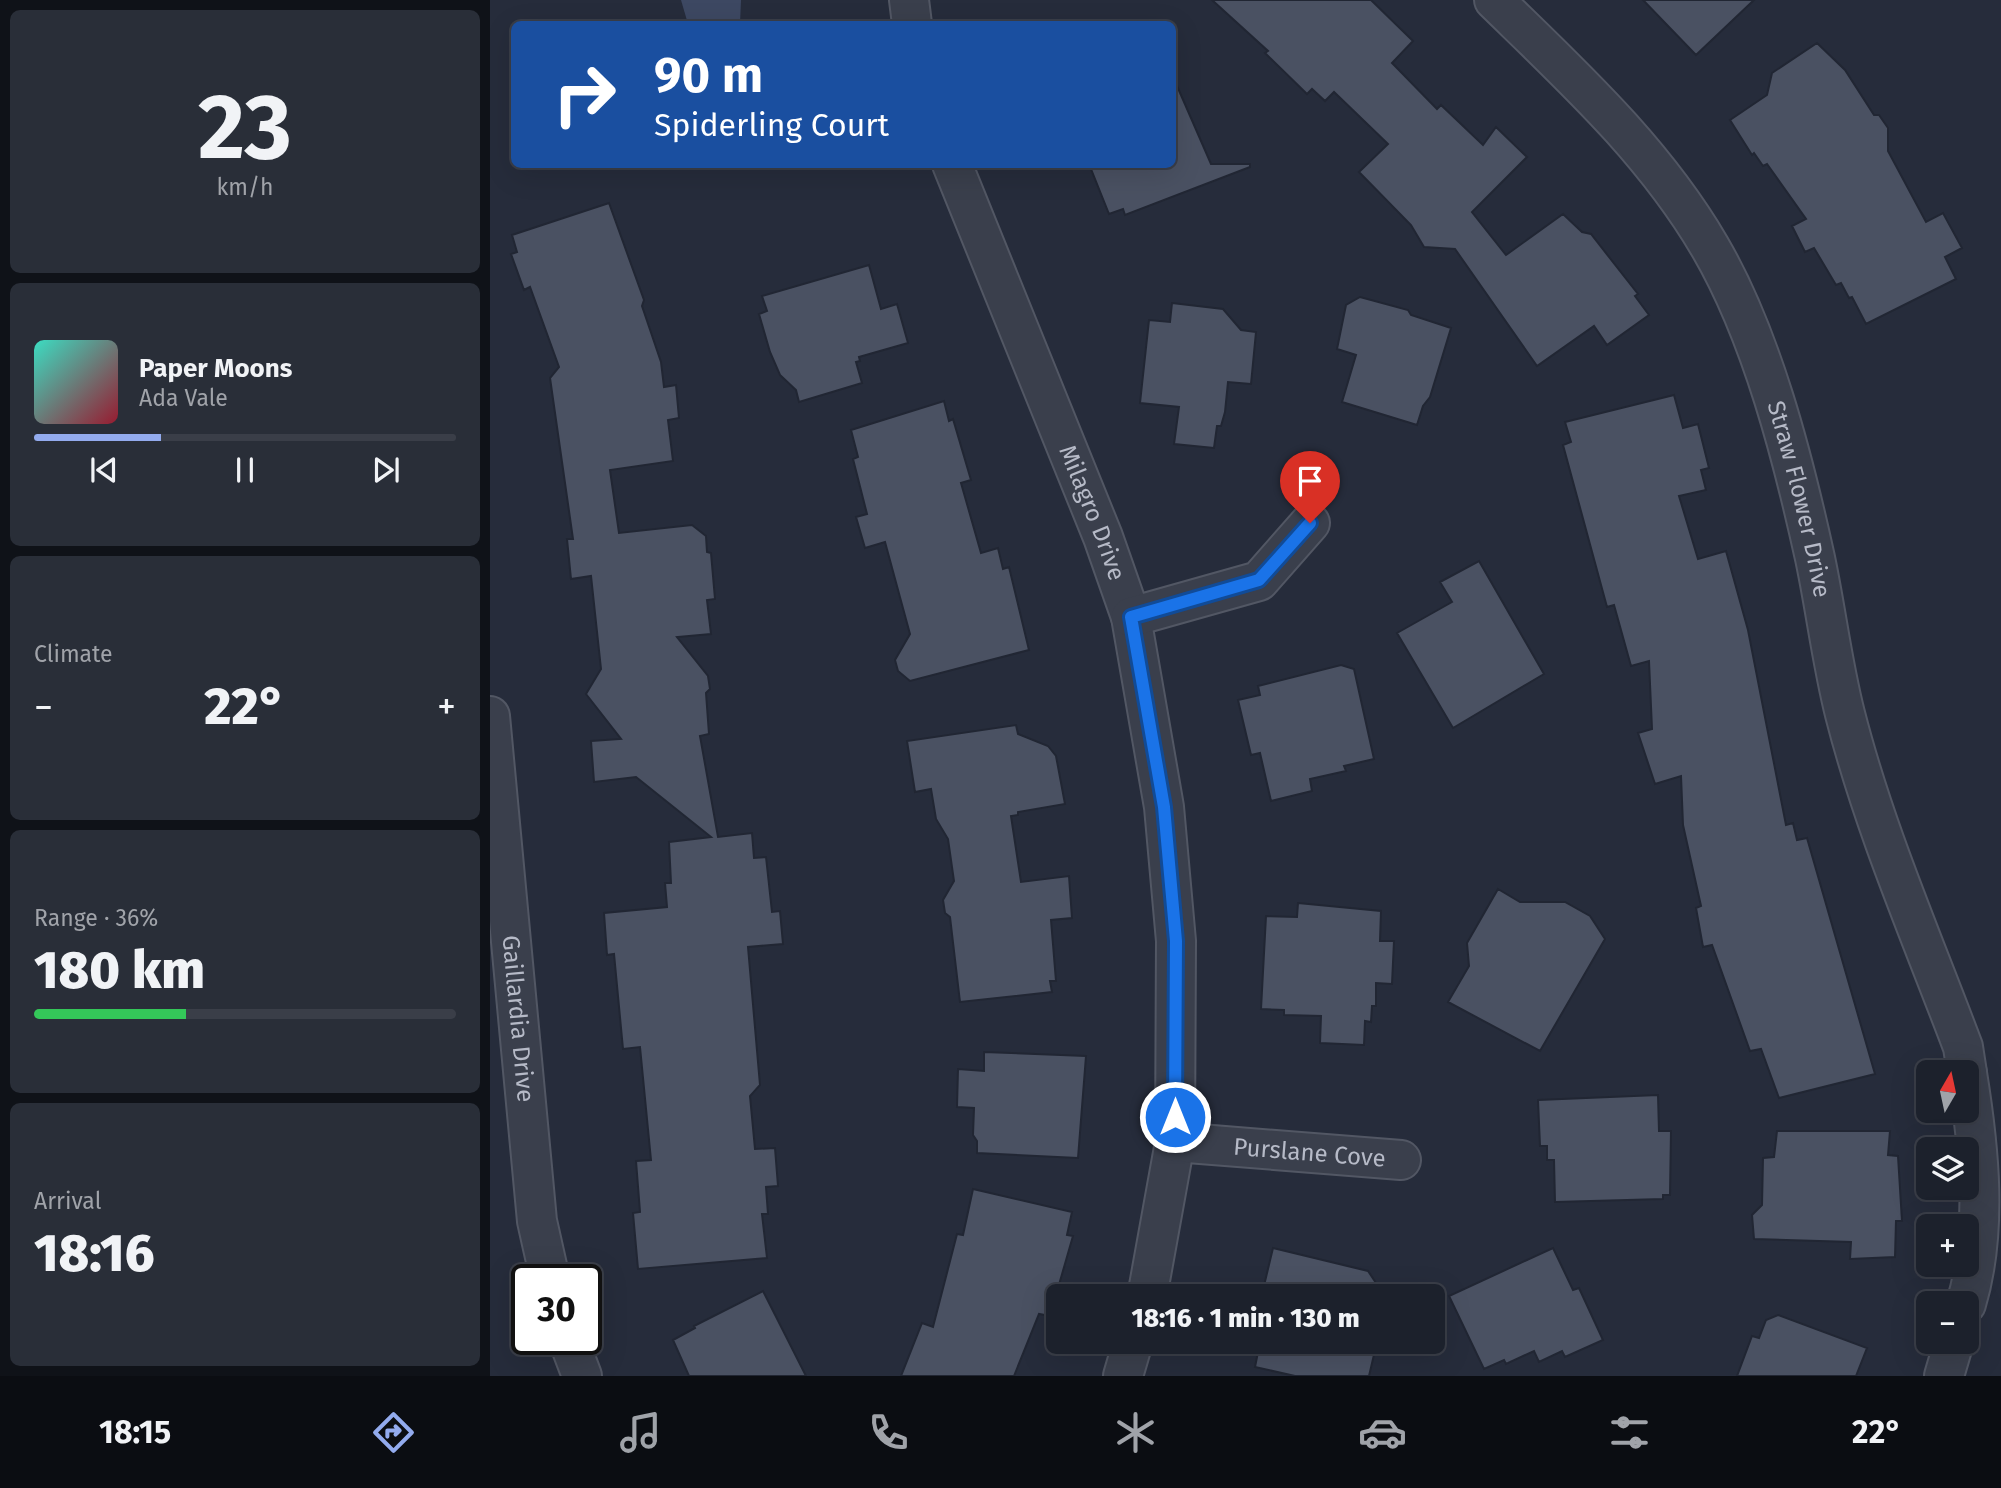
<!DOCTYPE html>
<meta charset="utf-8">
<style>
:root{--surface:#1c212c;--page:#292e38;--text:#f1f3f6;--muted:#a0a3a9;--line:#3a3e48;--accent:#93abee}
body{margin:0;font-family:"Fira Sans",sans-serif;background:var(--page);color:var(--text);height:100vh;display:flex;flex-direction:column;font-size:26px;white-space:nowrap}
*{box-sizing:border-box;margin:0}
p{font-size:23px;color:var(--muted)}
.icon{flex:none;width:38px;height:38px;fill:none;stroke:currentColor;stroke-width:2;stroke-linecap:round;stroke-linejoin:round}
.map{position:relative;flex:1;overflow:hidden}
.side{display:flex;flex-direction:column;gap:10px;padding:10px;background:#0f1218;width:490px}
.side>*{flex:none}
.banner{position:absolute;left:21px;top:21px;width:665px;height:147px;border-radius:10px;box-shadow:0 7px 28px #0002,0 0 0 2px var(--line);background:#1a4fa0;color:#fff;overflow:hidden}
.needle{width:46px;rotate:9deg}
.fabs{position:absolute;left:1426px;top:1060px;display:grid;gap:14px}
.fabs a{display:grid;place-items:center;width:63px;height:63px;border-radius:10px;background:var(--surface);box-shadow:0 7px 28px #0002,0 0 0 2px var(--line);font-size:35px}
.speed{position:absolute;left:21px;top:1264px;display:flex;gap:14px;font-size:35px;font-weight:700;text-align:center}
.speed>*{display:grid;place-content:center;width:91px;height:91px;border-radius:50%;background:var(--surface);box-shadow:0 7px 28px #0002,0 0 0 2px var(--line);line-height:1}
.speed .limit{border:4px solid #111;border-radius:10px;background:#fff;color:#111}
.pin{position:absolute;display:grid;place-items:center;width:60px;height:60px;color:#fff;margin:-72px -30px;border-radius:50% 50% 50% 0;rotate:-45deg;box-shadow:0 0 7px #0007}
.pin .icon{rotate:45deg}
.me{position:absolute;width:77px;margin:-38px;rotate:0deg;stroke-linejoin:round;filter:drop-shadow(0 0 5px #0008)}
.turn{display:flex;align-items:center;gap:24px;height:147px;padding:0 28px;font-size:32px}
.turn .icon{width:91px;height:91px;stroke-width:2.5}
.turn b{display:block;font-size:49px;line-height:60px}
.big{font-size:52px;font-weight:800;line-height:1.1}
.side .tile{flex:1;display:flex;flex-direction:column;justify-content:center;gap:10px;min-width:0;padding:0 24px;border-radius:10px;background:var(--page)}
.side .dial{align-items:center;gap:0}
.dial b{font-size:91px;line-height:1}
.song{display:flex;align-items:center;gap:21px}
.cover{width:84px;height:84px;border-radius:10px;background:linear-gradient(135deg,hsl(170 70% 55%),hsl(350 70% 35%))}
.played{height:7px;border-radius:4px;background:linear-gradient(90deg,var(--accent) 30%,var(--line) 30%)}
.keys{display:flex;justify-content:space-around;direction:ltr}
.heat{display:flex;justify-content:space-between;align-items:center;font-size:38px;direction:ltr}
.charge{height:10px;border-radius:5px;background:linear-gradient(90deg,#34c759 36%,var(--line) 0)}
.trip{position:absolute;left:556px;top:1284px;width:399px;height:70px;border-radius:10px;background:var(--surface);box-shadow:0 7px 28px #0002,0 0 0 2px var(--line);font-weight:800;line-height:70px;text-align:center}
.dock{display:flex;height:112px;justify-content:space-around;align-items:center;background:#0b0d12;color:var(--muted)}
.dock .icon{width:49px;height:49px}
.dock .on{color:var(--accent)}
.dock b{font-size:32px;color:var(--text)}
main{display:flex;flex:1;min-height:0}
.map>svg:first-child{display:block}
.water{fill:#3d4862}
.building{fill:#4a5162;stroke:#212633;stroke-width:2}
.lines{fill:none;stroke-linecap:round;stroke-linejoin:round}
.street-casing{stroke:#525764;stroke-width:42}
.street{stroke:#3a3f4c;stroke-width:38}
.route-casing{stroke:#114b97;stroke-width:18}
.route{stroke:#1a73e8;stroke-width:12}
.labels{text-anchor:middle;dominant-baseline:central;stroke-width:6;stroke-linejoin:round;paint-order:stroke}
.street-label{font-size:24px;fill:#b6bac7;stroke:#1f2431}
</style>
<main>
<section class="side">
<div class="tile dial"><b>23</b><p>km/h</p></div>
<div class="tile">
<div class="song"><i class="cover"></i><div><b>Paper Moons</b><p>Ada Vale</p></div></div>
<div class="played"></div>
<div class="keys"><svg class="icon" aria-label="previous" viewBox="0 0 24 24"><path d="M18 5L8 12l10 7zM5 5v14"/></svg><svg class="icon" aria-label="pause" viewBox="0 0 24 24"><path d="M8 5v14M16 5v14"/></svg><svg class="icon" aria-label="next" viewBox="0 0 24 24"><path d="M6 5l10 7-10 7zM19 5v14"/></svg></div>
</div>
<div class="tile"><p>Climate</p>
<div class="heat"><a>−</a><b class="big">22°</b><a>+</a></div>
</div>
<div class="tile"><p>Range · 36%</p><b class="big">180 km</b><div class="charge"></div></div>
<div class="tile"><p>Arrival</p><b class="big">18:16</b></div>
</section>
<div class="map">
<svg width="1511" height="1376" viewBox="0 0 1511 1376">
<rect width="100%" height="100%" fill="#262c3b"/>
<path class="water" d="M 191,0 L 251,0 L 250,24 L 198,24 Z"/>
<path class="building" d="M 722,0 L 881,0 L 923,41 L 902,63 L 947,109 L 951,105 L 993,145 L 1006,127 L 1037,157 L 982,212 L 1016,255 L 1073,214 L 1092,232 L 1101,234 L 1148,294 L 1145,296 L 1159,315 L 1117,345 L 1104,326 L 1047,366 L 965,249 L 934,247 L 921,225 L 869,172 L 898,144 L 844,92 L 835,101 L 822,89 L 817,94 L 775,53 L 778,51 Z
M 1153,0 L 1264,0 L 1206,55 Z
M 1327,43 L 1355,70 L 1384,115 L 1389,115 L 1398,128 L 1398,151 L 1436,222 L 1453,213 L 1472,248 L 1455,257 L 1466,279 L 1376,324 L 1362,297 L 1359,298 L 1351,283 L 1346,285 L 1324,248 L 1315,252 L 1302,226 L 1316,219 L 1277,164 L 1273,166 L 1264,153 L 1262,155 L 1240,120 L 1277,95 L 1282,73 Z
M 684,79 L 721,164 L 760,164 L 760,167 L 635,215 L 633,209 L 619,214 L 599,164 L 682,164 Z
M 119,203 L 154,300 L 152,306 L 171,362 L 174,387 L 186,385 L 189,418 L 178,420 L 183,461 L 120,470 L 129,533 L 202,525 L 216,536 L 217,552 L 221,553 L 225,599 L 217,600 L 221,634 L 187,637 L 218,676 L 220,689 L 216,693 L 219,734 L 210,736 L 228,837 L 262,833 L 264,858 L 276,857 L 282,912 L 290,911 L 293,944 L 258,947 L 270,1085 L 260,1096 L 265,1149 L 285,1148 L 288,1186 L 276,1187 L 278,1214 L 272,1214 L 277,1258 L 148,1269 L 143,1213 L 150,1212 L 146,1161 L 161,1160 L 150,1047 L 133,1049 L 124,954 L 117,955 L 114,913 L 177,907 L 175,883 L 181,883 L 179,842 L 221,837 L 146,777 L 104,782 L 101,741 L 131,739 L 96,694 L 111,669 L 101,576 L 81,579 L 77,539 L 83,539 L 60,378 L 69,367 L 40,287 L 34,290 L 21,254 L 27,252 L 22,235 Z
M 379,265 L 391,309 L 407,304 L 418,343 L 369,357 L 370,361 L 366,362 L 372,383 L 309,402 L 306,390 L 290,375 L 280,352 L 269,314 L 277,311 L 272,296 Z
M 870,297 L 918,310 L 921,315 L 961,328 L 940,397 L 933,406 L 927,425 L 852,402 L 866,355 L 847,349 L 856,305 Z
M 682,303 L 733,309 L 751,330 L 766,332 L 761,384 L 738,382 L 735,412 L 731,426 L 727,426 L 724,448 L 684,444 L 689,407 L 650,403 L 659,320 L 680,322 Z
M 1184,395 L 1193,428 L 1208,424 L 1219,468 L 1211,470 L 1216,490 L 1189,496 L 1208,559 L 1236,551 L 1258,630 L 1296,825 L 1303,823 L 1307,840 L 1317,838 L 1385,1074 L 1289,1098 L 1271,1049 L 1260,1051 L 1222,945 L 1213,947 L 1206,908 L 1211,906 L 1193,825 L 1191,776 L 1165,784 L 1148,733 L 1162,729 L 1159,661 L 1141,666 L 1124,605 L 1117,607 L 1073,445 L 1081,442 L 1075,422 Z
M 454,401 L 459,421 L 463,419 L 481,480 L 471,483 L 491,553 L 508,548 L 513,569 L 519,567 L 539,650 L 420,681 L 408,671 L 405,660 L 420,634 L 395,542 L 375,548 L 366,517 L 377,514 L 363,459 L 368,457 L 361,430 Z
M 989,561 L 1054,674 L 963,728 L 907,633 L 962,602 L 950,582 Z
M 851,665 L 864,669 L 884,759 L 854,766 L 856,771 L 820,779 L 822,791 L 781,801 L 770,753 L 761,755 L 748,700 L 770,695 L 768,686 Z
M 526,725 L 528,734 L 558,746 L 566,756 L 575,804 L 528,812 L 528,815 L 521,816 L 531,882 L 579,876 L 582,918 L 561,920 L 566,981 L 560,981 L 562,992 L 470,1002 L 460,917 L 455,913 L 453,900 L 464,881 L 458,839 L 446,819 L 441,789 L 425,792 L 417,741 Z
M 1008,889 L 1030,902 L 1075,902 L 1100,916 L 1115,939 L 1050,1051 L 958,1002 L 979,966 L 977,943 Z
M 808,903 L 891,911 L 890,941 L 904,941 L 902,984 L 886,983 L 886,1006 L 882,1006 L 881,1022 L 875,1021 L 874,1045 L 830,1043 L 831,1016 L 794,1015 L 794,1010 L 771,1009 L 776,916 L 807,917 Z
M 494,1052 L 596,1056 L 588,1158 L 487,1153 L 487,1141 L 483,1135 L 484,1108 L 467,1107 L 468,1069 L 494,1071 Z
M 1168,1095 L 1169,1131 L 1181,1131 L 1180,1195 L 1173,1195 L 1173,1199 L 1065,1202 L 1064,1160 L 1057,1160 L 1057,1146 L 1050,1146 L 1048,1100 Z
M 1287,1131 L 1400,1131 L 1398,1155 L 1408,1156 L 1412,1221 L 1406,1221 L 1405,1257 L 1360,1259 L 1361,1242 L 1264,1239 L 1262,1215 L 1272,1205 L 1273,1158 L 1284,1157 Z
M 483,1189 L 582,1212 L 577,1235 L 583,1236 L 560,1316 L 549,1314 L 524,1376 L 411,1376 L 432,1323 L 443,1327 L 467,1234 L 473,1235 Z
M 783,1248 L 878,1271 L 886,1283 L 882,1297 L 772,1294 Z
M 1063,1248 L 1083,1290 L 1089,1288 L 1113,1340 L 1075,1357 L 1072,1351 L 1049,1362 L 1044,1351 L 1016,1364 L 1014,1360 L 994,1369 L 959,1296 Z
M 273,1291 L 316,1376 L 199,1376 L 183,1340 L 205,1328 L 204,1326 Z
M 1288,1315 L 1377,1348 L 1366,1376 L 1247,1376 L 1262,1336 L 1269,1338 L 1276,1320 Z
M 770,1342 L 887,1342 L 879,1376 L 805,1376 L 765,1367 Z"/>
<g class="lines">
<defs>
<g id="street">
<path d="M 419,0 L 422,24"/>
<path id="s1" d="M 1004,0 C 1083,77 1164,151 1220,247 C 1272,336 1303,458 1325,558 C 1336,610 1342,663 1355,714 C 1384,828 1432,938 1473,1047 L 1477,1073"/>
<path id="s2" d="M 462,164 L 613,537 L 641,617 L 674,807 L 686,941 L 685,1142 L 657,1297"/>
<path d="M 641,617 L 769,581 L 820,523"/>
<path id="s3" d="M 0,716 L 47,1221 L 60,1279"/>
<path id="s4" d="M 685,1142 L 911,1160"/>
<path d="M 1476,1304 C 1498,1231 1489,1147 1477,1073"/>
<path d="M 78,1339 L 92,1376"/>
<path d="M 633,1376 L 643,1342"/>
<path d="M 1454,1376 L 1464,1342"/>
</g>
</defs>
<use href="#street" class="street-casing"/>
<use href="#street" class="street"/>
</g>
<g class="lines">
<defs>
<path id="route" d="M 685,1117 L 686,941 L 674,807 L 641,617 L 769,580 L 820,523"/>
</defs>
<use href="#route" class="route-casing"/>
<use href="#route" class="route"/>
</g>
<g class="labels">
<g class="street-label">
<text stroke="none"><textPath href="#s1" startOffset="598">Straw Flower Drive</textPath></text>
<text stroke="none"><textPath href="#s2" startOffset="376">Milagro Drive</textPath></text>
<text stroke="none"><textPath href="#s3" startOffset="304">Gaillardia Drive</textPath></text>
<text stroke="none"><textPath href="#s4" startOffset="135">Purslane Cove</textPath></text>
</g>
</g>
</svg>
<div class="fabs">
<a><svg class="needle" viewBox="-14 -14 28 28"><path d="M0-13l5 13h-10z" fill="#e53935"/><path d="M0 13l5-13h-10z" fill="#a0a3a9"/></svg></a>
<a><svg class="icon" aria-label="layers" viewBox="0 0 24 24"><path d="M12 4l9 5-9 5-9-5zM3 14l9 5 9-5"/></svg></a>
<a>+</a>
<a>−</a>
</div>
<div class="speed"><div class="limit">30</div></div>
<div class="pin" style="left:820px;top:523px;background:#d93025"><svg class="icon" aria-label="arrive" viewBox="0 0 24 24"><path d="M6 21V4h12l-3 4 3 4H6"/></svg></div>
<svg class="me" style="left:685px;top:1117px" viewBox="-20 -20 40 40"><circle r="17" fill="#1a73e8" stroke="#fff" stroke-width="3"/><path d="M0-11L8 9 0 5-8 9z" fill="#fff"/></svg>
<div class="trip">18:16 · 1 min · 130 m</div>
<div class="banner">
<div class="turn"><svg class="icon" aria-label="right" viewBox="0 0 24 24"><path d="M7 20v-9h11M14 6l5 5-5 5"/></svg><div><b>90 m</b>Spiderling Court</div></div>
</div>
</div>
</main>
<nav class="dock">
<b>18:15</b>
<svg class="icon on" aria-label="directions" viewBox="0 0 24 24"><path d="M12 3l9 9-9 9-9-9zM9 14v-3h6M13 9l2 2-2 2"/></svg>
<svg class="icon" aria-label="music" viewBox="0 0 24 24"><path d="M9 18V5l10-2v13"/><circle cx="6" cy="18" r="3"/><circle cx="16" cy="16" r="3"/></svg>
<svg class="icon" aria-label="phone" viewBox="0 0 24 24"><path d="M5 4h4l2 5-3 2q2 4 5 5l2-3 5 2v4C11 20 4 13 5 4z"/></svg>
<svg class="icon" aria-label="climate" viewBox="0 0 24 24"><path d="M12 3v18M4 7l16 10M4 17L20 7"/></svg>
<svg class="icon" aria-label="car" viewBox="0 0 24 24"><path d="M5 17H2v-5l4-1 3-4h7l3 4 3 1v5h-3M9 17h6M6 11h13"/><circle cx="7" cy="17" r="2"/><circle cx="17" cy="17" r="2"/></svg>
<svg class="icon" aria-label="filters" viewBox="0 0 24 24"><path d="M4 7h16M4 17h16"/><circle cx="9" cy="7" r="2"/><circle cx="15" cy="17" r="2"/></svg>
<b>22°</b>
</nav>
